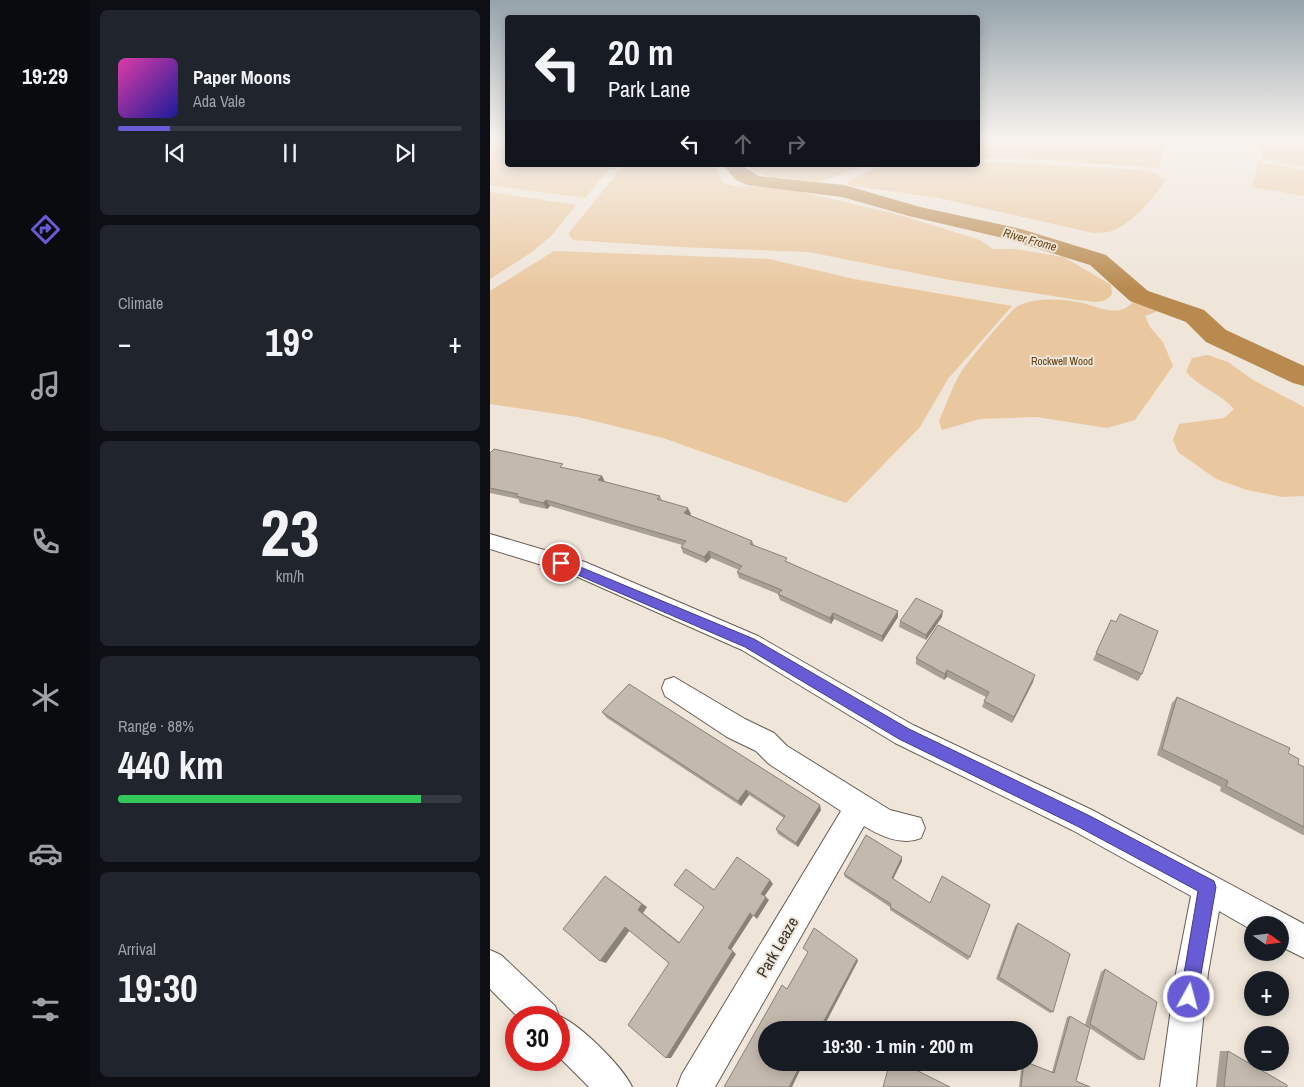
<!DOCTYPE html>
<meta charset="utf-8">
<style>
:root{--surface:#171b24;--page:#20242c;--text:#f1f3f6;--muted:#9ea1a6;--line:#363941;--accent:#675cd5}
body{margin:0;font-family:"Archivo Narrow",sans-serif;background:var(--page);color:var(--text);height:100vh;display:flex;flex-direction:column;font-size:19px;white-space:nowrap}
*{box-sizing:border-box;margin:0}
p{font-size:16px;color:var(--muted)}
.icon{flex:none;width:28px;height:28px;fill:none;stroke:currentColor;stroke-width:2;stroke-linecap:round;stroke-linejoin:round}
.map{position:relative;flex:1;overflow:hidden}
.sheet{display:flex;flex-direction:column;gap:10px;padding:10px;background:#0d0f14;width:400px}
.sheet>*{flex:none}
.top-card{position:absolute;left:15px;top:15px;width:475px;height:152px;border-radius:5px;box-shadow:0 2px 12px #0003;background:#171b24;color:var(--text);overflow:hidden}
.needle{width:32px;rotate:104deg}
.tools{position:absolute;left:754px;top:916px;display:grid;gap:10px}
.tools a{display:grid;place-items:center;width:45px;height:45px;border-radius:50%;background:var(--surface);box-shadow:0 2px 12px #0003;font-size:25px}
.speed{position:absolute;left:15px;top:1006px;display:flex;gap:10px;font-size:25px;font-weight:700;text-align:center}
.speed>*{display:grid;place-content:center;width:65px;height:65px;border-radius:50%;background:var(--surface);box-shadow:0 2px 12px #0003;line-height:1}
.speed .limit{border:8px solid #d22;background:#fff;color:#111}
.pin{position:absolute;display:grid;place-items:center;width:42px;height:42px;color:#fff;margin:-21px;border:2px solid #fff;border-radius:50%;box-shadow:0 1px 5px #0007}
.me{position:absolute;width:55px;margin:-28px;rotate:7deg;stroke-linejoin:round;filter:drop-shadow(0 0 4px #0008)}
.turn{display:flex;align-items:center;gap:18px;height:105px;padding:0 20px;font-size:22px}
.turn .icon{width:65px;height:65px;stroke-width:2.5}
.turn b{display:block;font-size:35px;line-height:42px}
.lanes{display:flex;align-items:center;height:48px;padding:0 20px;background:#0003;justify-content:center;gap:25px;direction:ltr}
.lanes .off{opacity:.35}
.big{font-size:38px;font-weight:700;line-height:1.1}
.sheet .tile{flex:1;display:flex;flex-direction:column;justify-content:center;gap:8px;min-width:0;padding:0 18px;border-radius:8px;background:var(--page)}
.sheet .dial{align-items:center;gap:0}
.dial b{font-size:65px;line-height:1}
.song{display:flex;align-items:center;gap:15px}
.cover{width:60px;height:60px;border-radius:8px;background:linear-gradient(135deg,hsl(320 70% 55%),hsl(240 70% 35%))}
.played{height:5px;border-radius:2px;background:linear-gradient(90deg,var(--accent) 15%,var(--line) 15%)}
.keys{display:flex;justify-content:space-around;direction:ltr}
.heat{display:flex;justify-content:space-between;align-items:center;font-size:28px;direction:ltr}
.charge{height:8px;border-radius:4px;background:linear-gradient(90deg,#34c759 88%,var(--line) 0)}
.trip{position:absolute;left:268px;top:1021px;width:280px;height:50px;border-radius:25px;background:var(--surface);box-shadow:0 2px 12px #0003;font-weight:700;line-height:50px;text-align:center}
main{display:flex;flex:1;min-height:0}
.tab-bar{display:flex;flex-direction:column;width:90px;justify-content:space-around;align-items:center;background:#090b0e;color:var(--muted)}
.tab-bar .icon{width:35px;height:35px}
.tab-bar .selected{color:var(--accent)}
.tab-bar b{font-size:22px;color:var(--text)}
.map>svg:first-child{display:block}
.green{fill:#e9c8a0}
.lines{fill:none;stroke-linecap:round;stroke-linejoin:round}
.river{fill:#b88a4f;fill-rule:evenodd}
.minor-casing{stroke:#665d53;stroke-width:2}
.minor{fill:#fff;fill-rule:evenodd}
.wall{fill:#a89f95}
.shaded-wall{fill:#888279}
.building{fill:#c3b9ad;stroke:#888279}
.route{fill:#675cd5;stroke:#433c8a}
.labels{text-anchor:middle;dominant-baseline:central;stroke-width:4;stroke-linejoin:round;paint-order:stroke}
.far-park-label{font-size:11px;fill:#5d3e0e;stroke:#efe5d9}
.far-water-label{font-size:12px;font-style:italic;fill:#674719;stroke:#efe5d9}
.near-street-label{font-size:16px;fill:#37332e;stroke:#efe5d9}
</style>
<main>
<nav class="tab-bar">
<b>19:29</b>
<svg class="icon selected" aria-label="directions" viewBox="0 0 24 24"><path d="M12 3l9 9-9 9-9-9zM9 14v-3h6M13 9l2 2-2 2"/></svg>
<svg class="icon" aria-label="music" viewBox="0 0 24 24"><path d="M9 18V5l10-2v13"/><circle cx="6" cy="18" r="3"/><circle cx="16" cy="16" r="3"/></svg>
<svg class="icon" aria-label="phone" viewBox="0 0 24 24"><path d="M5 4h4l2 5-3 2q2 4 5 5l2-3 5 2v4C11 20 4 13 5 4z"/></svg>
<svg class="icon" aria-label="climate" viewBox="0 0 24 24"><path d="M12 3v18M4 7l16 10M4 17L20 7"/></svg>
<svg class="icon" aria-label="car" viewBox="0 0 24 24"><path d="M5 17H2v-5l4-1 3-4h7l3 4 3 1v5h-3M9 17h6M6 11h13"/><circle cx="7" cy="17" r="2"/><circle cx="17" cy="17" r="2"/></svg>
<svg class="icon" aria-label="filters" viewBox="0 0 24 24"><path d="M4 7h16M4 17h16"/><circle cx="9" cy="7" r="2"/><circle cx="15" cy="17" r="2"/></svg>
</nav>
<section class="sheet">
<div class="tile">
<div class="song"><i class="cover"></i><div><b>Paper Moons</b><p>Ada Vale</p></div></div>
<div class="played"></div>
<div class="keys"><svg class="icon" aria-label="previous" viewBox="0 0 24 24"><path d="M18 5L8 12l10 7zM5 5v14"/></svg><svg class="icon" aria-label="pause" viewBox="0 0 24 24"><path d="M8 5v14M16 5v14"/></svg><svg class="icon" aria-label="next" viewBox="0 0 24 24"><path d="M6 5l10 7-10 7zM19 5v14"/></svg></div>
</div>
<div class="tile"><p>Climate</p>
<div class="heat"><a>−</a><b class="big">19°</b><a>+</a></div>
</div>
<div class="tile dial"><b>23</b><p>km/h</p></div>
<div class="tile"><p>Range · 88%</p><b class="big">440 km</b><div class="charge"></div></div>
<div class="tile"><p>Arrival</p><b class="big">19:30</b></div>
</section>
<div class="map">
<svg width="814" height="1087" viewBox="0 0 814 1087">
<rect width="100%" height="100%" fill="#efe5d9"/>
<path class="green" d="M 0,138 L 17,138 L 18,165 L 122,165 L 95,198 L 0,185 Z
M 488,138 L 649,138 L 673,146 L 670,168 L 543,159 L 488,158 Z
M 767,138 L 800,138 L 814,141 L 814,167 L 772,159 Z
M 488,161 L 652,170 L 666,173 L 675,181 C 662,200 644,222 622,231 C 616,233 609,232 603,233 L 448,198 L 358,185 L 357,181 L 389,167 L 488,165 Z
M 768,162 L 814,170 L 814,196 L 762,187 Z
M 134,165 L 220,165 L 226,169 L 234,183 L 246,186 L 294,188 L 410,215 L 490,240 L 503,249 L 525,249 L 574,257 L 621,285 L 622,294 C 613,306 602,301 588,300 L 460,280 L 318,252 L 190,247 L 83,240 L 78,234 Z
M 260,165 L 376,165 L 330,182 L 278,176 L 261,169 Z
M 0,192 L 86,205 L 62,235 L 42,252 L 0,279 Z
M 64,251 L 279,259 L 364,279 L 522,306 L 458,379 L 430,427 L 356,503 L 173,438 L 88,417 L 0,404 L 0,291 Z
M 647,297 L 667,305 L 671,310 L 655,316 L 660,327 L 673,342 L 683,366 L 645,420 L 617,428 L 546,417 L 490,419 L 452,430 L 449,421 C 456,405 462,387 471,372 C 477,363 520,310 528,306 C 547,297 572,299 592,303 C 612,308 631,320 647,297 Z
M 718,355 L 738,362 L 763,380 L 814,407 L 814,496 L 792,497 L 757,490 L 726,479 L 688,452 L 683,440 L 689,424 L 734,418 L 744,409 C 730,393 710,388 696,372 L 702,358 Z"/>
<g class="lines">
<path class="river" d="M 233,165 L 252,165 L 268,176 L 354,185 L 430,207 L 531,229 L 616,255 L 658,291 L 714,310 L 736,330 L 814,366 L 814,386 L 803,383 L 716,342 L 696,322 L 640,301 L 600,265 L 517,239 L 419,216 L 352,197 L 257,185 L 246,180 Z"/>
<defs>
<path id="minor" d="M 0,534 L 95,562 L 268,636 L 423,725 L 602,810 L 814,924 L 814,958 L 790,946 L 790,925 L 762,925 L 762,930 L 729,911 L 718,973 L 706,1087 L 670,1087 L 686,973 L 701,896 L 582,830 L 405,743 L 252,650 L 81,574 L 0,549 Z
M 184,677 L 255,719 L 284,733 L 297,746 L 400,810 L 431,818 L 435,828 L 431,838 C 412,846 390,836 374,826 L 225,1087 L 187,1087 L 192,1074 L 351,811 L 279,764 L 266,751 L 237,737 L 175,696 L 172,688 L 175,680 Z
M 0,950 L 11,955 L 65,1006 L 69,1016 C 90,1024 133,1067 142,1087 L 99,1087 L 69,1057 L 69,1018 L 29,1018 L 0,989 Z"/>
</defs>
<use href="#minor" class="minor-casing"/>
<use href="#minor" class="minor"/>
</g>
<path class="wall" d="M 0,453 L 112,476 L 115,482 L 170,496 L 172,501 L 201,514 L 200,515 L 262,541 L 264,545 L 408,617 L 392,642 L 344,619 L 341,624 L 290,600 L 288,594 L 249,578 L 247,572 L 249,570 L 221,558 L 216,563 L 193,553 L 191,547 L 192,545 L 60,506 L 57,509 L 30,503 L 28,499 L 0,493 Z
M 452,617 L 436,640 L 409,627 L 410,621 Z
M 621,620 L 652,674 L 648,681 L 603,660 Z
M 426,658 L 543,682 L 522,723 L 492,707 L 496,697 L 457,677 L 454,680 L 426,664 Z
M 687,697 L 798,753 L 808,764 L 814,767 L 814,835 L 813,835 L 730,791 L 731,787 L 667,755 L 682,703 Z
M 112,712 L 331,810 L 308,847 L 288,834 L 286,829 L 294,818 L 259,795 L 251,806 L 117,718 Z
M 412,857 L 412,861 L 403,879 L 480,957 L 478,960 L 400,910 L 400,907 L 355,877 L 354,874 Z
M 528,923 L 563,1012 L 560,1013 L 506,979 L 525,926 Z
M 615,969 L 654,1060 L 648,1060 L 595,1025 L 611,972 Z
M 580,1016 L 586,1081 L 600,1087 L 529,1087 L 532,1062 L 536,1062 L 562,1072 L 577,1017 Z
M 730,1051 L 738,1051 L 797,1087 L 726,1087 Z"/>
<path class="shaded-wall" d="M 112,476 L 115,482 L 108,480 Z
M 56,500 L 60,506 L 57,509 L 53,503 Z
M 198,508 L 201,514 L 197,519 L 194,513 Z
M 219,551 L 221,558 L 216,563 L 214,557 Z
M 408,611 L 408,617 L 392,642 L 392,636 Z
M 453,611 L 452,617 L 436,640 L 436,635 Z
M 343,613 L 344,619 L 341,624 L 340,618 Z
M 457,670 L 457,677 L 454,680 L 455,674 Z
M 545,675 L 543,682 L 522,723 L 524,717 Z
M 256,790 L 259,795 L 251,806 L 248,801 Z
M 330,805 L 331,810 L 308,847 L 306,843 Z
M 412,857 L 412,861 L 402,881 L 402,878 Z
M 115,876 L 157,907 L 153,913 L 194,946 L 189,943 L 148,910 Z
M 280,880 L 283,884 L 274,897 L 271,894 Z
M 276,897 L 279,900 L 267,919 L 264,916 Z
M 260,913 L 263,916 L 241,950 L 238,948 Z
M 135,927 L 140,930 L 116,963 L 110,961 Z
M 243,951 L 246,954 L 181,1058 L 176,1058 Z
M 367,959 L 368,961 L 332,1030 L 329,1030 Z
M 312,1062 L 314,1062 L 302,1087 L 299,1087 Z"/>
<path class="building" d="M 4,449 L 73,464 L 70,467 L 112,476 L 108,480 L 170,496 L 167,499 L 198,508 L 194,513 L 262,541 L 260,544 L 297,558 L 295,561 L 408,611 L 392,636 L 343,613 L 340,618 L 288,594 L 292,590 L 247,572 L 252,566 L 219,551 L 214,557 L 191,547 L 196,541 L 56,500 L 53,503 L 26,496 L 28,494 L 0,488 L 0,453 Z
M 426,598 L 453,611 L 436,635 L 410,621 Z
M 630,614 L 668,631 L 652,674 L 606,653 L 621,620 L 626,622 Z
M 448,625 L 545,675 L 524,717 L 494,701 L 499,692 L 457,670 L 455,674 L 426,658 Z
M 139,684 L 330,805 L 306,843 L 286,829 L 295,816 L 256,790 L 248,801 L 112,712 Z
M 687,697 L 800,748 L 798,753 L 809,759 L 808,764 L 814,767 L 814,827 L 736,786 L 738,781 L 672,749 Z
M 376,835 L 412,857 L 402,878 L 440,903 L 452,876 L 500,905 L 480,957 L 400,907 L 401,904 L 354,874 Z
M 247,857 L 280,880 L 271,894 L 276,897 L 264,916 L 260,913 L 238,948 L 243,951 L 176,1058 L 138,1025 L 179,963 L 135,927 L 110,961 L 73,929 L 115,876 L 152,904 L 148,910 L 189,943 L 214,907 L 184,885 L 196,869 L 224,890 Z
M 528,923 L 580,954 L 563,1012 L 509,977 Z
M 324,928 L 367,959 L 329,1030 L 276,1030 L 276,1062 L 312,1062 L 299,1087 L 234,1087 L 292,985 L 297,989 L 318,952 L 313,948 Z
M 615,969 L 667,1002 L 654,1060 L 600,1024 Z
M 580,1016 L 600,1028 L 586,1081 L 600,1087 L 531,1087 L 534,1062 L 536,1062 L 564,1073 Z
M 738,1051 L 797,1085 L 797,1087 L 734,1087 Z
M 400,1062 L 410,1062 L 460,1087 L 393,1087 Z"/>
<linearGradient id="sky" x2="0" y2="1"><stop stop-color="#95a3ab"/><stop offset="0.48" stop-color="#f8f3ee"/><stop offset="1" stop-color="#f8f3ee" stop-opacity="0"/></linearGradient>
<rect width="814" height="290" fill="url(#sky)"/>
<path class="route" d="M 71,559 L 264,639 L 419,729 L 598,815 L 724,881 L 726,887 L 706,1003 L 699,1006 L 692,1003 L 690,997 L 708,891 L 587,826 L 409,739 L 255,647 L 67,566 L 66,563 Z"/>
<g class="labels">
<g class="far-park-label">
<text x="572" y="361">Rockwell Wood</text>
</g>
<g class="far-water-label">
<text transform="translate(540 240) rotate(16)">River Frome</text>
</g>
<g class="near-street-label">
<text transform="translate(287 947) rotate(-60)">Park Leaze</text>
</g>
</g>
</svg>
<div class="tools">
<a><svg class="needle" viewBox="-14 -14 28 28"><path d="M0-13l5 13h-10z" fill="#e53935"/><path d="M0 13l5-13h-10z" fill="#9ea1a6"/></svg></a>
<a>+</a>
<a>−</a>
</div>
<div class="speed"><div class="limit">30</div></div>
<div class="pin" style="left:71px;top:563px;background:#d93025"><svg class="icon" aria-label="arrive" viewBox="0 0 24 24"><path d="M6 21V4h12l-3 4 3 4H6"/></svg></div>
<svg class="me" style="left:699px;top:997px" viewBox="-20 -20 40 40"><circle r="17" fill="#675cd5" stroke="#fff" stroke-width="3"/><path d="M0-11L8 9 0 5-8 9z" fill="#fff"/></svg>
<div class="trip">19:30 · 1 min · 200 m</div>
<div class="top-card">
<div class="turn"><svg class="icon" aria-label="left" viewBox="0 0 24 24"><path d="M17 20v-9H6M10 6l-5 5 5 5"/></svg><div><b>20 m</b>Park Lane</div></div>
<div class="lanes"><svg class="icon" aria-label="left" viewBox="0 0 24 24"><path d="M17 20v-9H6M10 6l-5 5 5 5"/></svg><svg class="icon off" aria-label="ahead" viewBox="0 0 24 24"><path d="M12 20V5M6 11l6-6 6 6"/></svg><svg class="icon off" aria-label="right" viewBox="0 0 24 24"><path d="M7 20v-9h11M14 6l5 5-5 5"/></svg></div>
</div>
</div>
</main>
